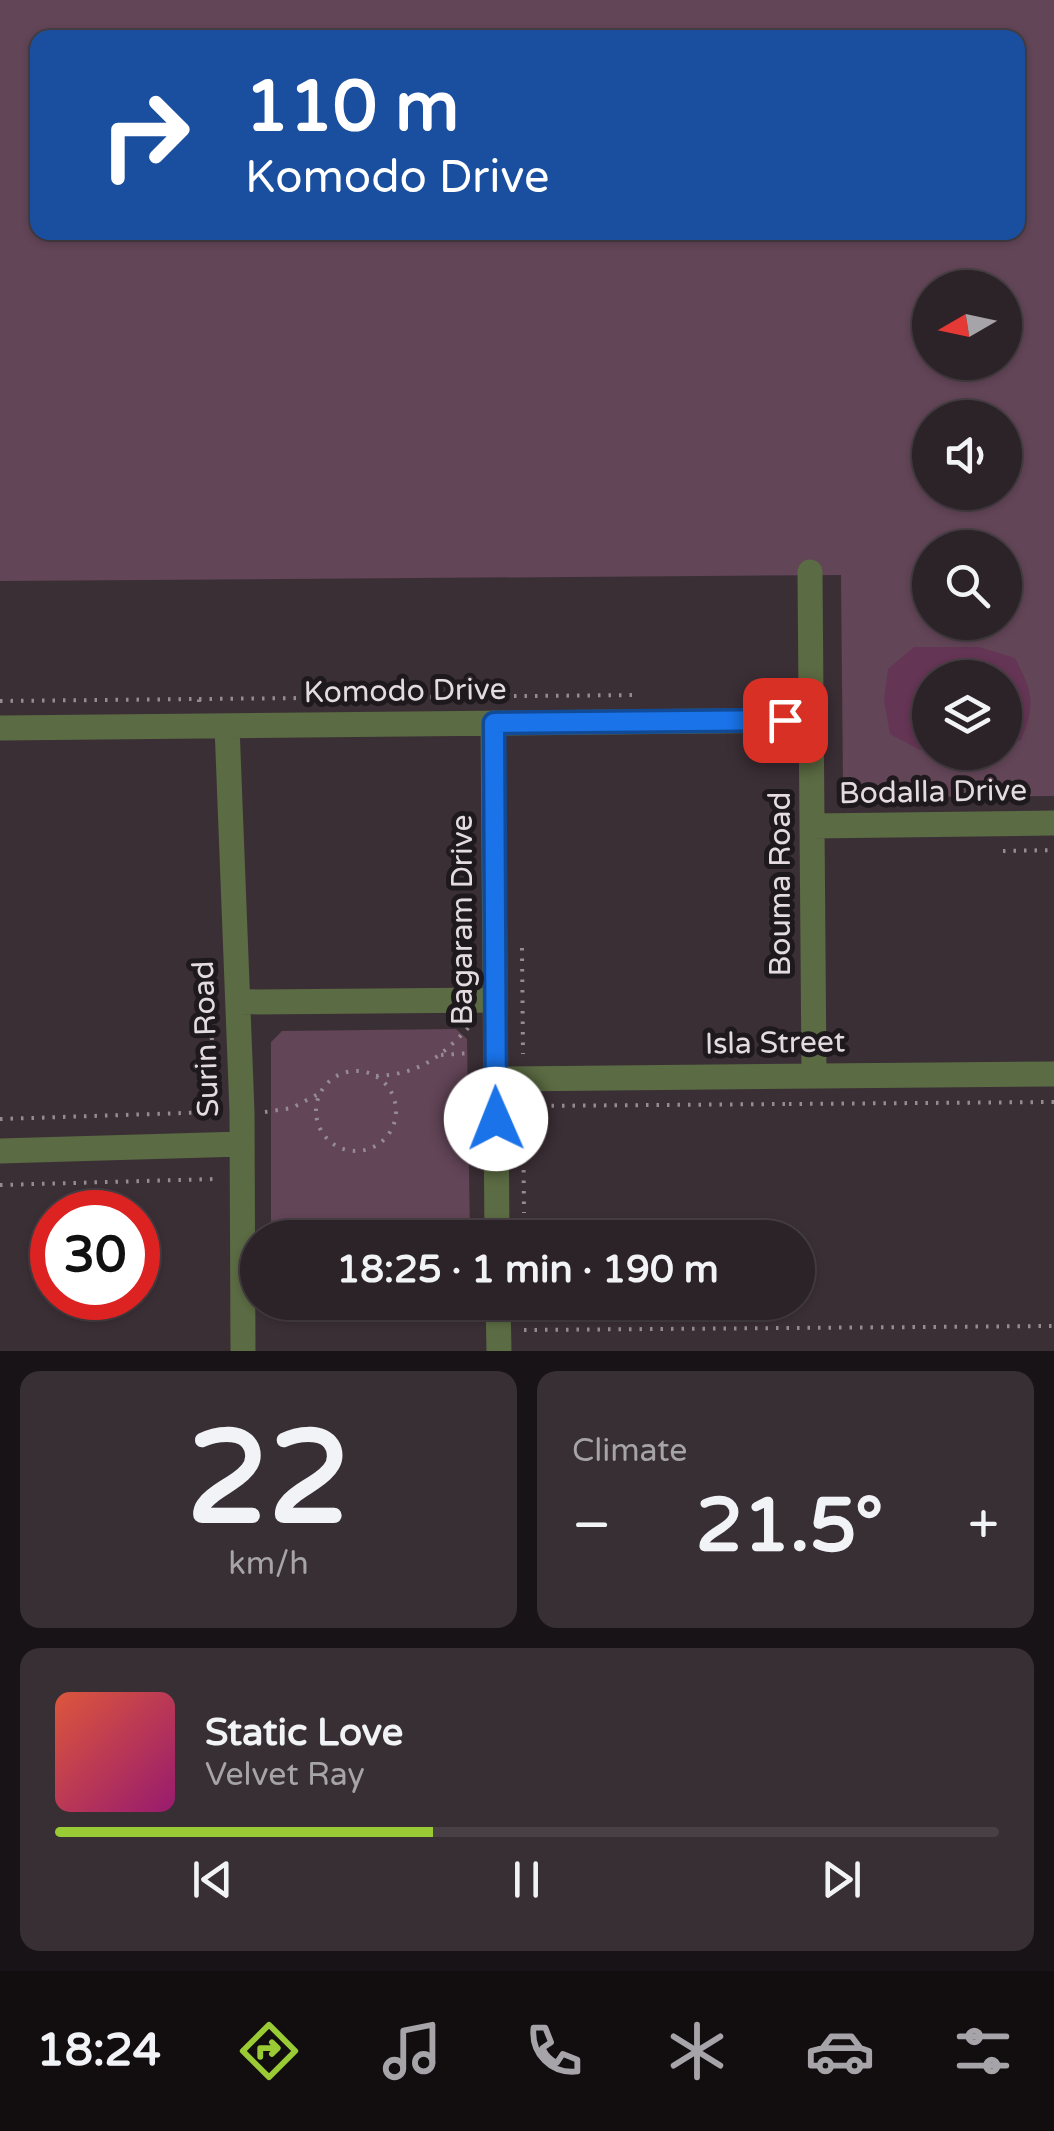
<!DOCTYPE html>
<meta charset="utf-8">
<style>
:root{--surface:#2c2328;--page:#382f34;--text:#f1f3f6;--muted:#a6a4a8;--line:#484045;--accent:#9acb35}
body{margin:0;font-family:"Varela Round",sans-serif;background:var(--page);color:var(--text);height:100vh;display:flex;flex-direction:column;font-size:38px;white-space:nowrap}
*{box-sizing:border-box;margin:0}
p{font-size:32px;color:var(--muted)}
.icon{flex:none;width:55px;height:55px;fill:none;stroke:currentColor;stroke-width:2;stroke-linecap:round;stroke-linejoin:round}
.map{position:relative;height:1351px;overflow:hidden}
.side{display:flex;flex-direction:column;gap:20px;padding:20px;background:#181316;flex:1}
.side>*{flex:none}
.guide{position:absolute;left:30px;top:30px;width:995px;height:210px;border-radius:20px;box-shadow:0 2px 8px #0004,0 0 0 2px var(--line);background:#1a4fa0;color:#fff;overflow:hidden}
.needle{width:65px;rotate:261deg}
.controls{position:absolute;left:912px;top:270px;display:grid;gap:20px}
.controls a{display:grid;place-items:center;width:110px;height:110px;border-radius:50%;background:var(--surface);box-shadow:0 2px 8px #0004,0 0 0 2px var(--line);font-size:50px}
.speed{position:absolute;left:30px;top:1190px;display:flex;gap:20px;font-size:50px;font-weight:700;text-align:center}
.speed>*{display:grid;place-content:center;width:130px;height:130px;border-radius:50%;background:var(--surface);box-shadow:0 2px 8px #0004,0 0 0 2px var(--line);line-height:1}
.speed .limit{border:15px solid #d22;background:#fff;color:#111}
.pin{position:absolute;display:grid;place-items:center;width:85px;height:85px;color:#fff;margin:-42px;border-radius:20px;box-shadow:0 5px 15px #0006}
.me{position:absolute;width:110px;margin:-55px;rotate:359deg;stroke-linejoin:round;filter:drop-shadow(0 0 8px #0008)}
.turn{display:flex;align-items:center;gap:35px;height:210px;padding:0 50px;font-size:45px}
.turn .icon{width:130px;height:130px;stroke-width:2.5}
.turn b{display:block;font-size:70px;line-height:85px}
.big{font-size:75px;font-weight:700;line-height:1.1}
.side .card{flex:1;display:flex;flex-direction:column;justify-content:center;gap:15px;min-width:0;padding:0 35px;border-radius:20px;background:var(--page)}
.side .dial{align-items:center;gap:0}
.dial b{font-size:130px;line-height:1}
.song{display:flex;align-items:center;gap:30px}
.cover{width:120px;height:120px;border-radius:15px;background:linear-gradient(135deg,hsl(10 70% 55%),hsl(320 70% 35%))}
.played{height:10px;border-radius:5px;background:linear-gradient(90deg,var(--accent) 40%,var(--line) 40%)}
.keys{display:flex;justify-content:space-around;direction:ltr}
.heat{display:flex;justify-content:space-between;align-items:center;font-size:55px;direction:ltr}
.side .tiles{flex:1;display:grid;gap:20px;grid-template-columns:1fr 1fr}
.card:last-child{grid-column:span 2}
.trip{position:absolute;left:240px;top:1220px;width:575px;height:100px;border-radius:50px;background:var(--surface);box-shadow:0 2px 8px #0004,0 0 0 2px var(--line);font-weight:700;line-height:100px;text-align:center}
.tabs{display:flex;height:160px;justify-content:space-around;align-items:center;background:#120e10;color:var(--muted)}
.tabs .icon{width:70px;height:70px}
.tabs .selected{color:var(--accent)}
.tabs b{font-size:45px;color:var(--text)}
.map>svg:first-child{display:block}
.green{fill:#624557;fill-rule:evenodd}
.water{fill:#643554}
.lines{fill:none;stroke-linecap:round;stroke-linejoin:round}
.path{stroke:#958c92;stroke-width:4;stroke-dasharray:2.5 8;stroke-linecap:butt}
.street{stroke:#5b6b43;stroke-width:25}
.route-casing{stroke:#114b97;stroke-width:25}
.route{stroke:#1a73e8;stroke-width:18}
.labels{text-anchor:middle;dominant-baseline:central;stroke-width:10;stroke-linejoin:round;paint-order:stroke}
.street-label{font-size:30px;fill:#e3dbe0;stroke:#1e191c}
</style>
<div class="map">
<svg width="1054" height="1351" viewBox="0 0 1054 1351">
<rect width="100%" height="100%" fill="#3b2f36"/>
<path class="green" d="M 0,0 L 1054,0 L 1054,796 L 854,797 L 843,786 L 841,575 L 0,581 ZM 38,38 L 1018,38 L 1018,232 L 38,232 ZM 930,288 L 1005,288 L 1005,362 L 930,362 ZM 930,418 L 1005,418 L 1005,492 L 930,492 ZM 930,548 L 1005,548 L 1005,622 L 930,622 ZM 930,678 L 1005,678 L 1005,752 L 930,752 Z
M 456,1029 L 467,1039 L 470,1237 L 271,1237 L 271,1042 L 282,1031 Z"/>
<path class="water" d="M 914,647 L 979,647 L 1015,658 C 1033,693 1036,703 1021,740 L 1005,746 L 1005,678 L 930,678 L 930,749 L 920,750 L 890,734 L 884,700 L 888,669 Z"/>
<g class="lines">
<path class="path" d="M 199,699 L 637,695
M 0,701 L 199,699 L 199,702
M 1003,851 L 1054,850
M 522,948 L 523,1054
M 211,1006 L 214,1121
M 441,1055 L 471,1053
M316 1111a40 40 0 1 1 80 0a40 40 0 1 1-80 0Z
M 376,1076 C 420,1074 441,1057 470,1026
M 523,1103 L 523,1106 L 787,1104 L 787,1100
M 789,1104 L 1054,1102
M 523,1107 L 524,1213
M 265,1112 L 292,1108 L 320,1093
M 0,1119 L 215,1112
M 0,1185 L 215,1179
M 269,1303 L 415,1302
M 524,1330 L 1054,1326"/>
<path class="street" d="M 810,572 L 814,1075
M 493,723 L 497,1238
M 227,726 L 242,1112 L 243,1351
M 0,728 L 812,720
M 812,826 L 1054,823
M 238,1002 L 495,1000
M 496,1079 L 1054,1074
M 0,1151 L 242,1144
M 498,1302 L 499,1351"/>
</g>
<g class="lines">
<defs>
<path id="route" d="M 496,1119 L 494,723 L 785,720"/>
</defs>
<use href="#route" class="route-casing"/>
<use href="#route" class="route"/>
</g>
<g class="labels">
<g class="street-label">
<text transform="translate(405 691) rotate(-1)">Komodo Drive</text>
<text transform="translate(933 792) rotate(-1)">Bodalla Drive</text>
<text transform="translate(780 884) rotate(-90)">Bouma Road</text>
<text transform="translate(462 920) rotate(-90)">Bagaram Drive</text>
<text transform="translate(206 1039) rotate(-92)">Surin Road</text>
<text transform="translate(775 1043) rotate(-1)">Isla Street</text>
</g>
</g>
</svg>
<div class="controls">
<a><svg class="needle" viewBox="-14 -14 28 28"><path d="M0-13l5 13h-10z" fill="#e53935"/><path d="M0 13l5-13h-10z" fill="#a6a4a8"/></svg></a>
<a><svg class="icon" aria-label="sound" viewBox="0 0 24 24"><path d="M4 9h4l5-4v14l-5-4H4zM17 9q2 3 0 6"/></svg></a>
<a><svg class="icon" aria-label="search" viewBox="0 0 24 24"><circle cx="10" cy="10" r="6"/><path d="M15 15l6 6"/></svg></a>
<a><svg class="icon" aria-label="layers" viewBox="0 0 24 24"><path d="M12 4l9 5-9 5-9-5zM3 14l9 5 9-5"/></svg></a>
</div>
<div class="speed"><div class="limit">30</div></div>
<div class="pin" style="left:785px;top:720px;background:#d93025"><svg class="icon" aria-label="arrive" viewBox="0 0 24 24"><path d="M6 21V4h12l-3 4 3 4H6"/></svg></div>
<svg class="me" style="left:496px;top:1119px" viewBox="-20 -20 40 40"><circle r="19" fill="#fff"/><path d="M0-13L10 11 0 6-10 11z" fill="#1a73e8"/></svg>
<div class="trip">18:25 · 1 min · 190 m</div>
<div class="guide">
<div class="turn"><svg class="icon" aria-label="right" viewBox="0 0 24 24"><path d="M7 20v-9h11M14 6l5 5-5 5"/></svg><div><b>110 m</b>Komodo Drive</div></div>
</div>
</div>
<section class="side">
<div class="tiles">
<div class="card dial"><b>22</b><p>km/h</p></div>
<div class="card"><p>Climate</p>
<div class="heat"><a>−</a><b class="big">21.5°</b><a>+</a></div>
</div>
<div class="card">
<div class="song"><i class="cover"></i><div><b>Static Love</b><p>Velvet Ray</p></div></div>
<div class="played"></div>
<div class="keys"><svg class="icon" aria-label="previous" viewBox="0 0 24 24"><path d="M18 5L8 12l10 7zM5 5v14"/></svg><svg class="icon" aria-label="pause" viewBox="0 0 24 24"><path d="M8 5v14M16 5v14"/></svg><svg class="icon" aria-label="next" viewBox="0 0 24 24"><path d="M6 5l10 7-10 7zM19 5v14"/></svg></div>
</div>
</div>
</section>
<nav class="tabs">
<b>18:24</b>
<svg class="icon selected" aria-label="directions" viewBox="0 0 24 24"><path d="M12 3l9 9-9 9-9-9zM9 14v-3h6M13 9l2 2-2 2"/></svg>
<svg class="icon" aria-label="music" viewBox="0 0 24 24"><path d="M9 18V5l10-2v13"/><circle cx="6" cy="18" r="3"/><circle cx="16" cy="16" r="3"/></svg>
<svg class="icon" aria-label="phone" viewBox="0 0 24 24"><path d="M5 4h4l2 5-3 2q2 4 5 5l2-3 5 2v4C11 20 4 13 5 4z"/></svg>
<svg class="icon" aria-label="climate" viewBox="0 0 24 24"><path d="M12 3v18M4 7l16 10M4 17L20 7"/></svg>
<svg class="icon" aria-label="car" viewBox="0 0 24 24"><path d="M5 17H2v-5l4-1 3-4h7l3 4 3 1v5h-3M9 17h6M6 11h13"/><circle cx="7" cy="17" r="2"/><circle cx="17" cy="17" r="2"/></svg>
<svg class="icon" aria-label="filters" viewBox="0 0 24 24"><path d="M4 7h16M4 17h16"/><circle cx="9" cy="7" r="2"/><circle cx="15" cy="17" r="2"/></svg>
</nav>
